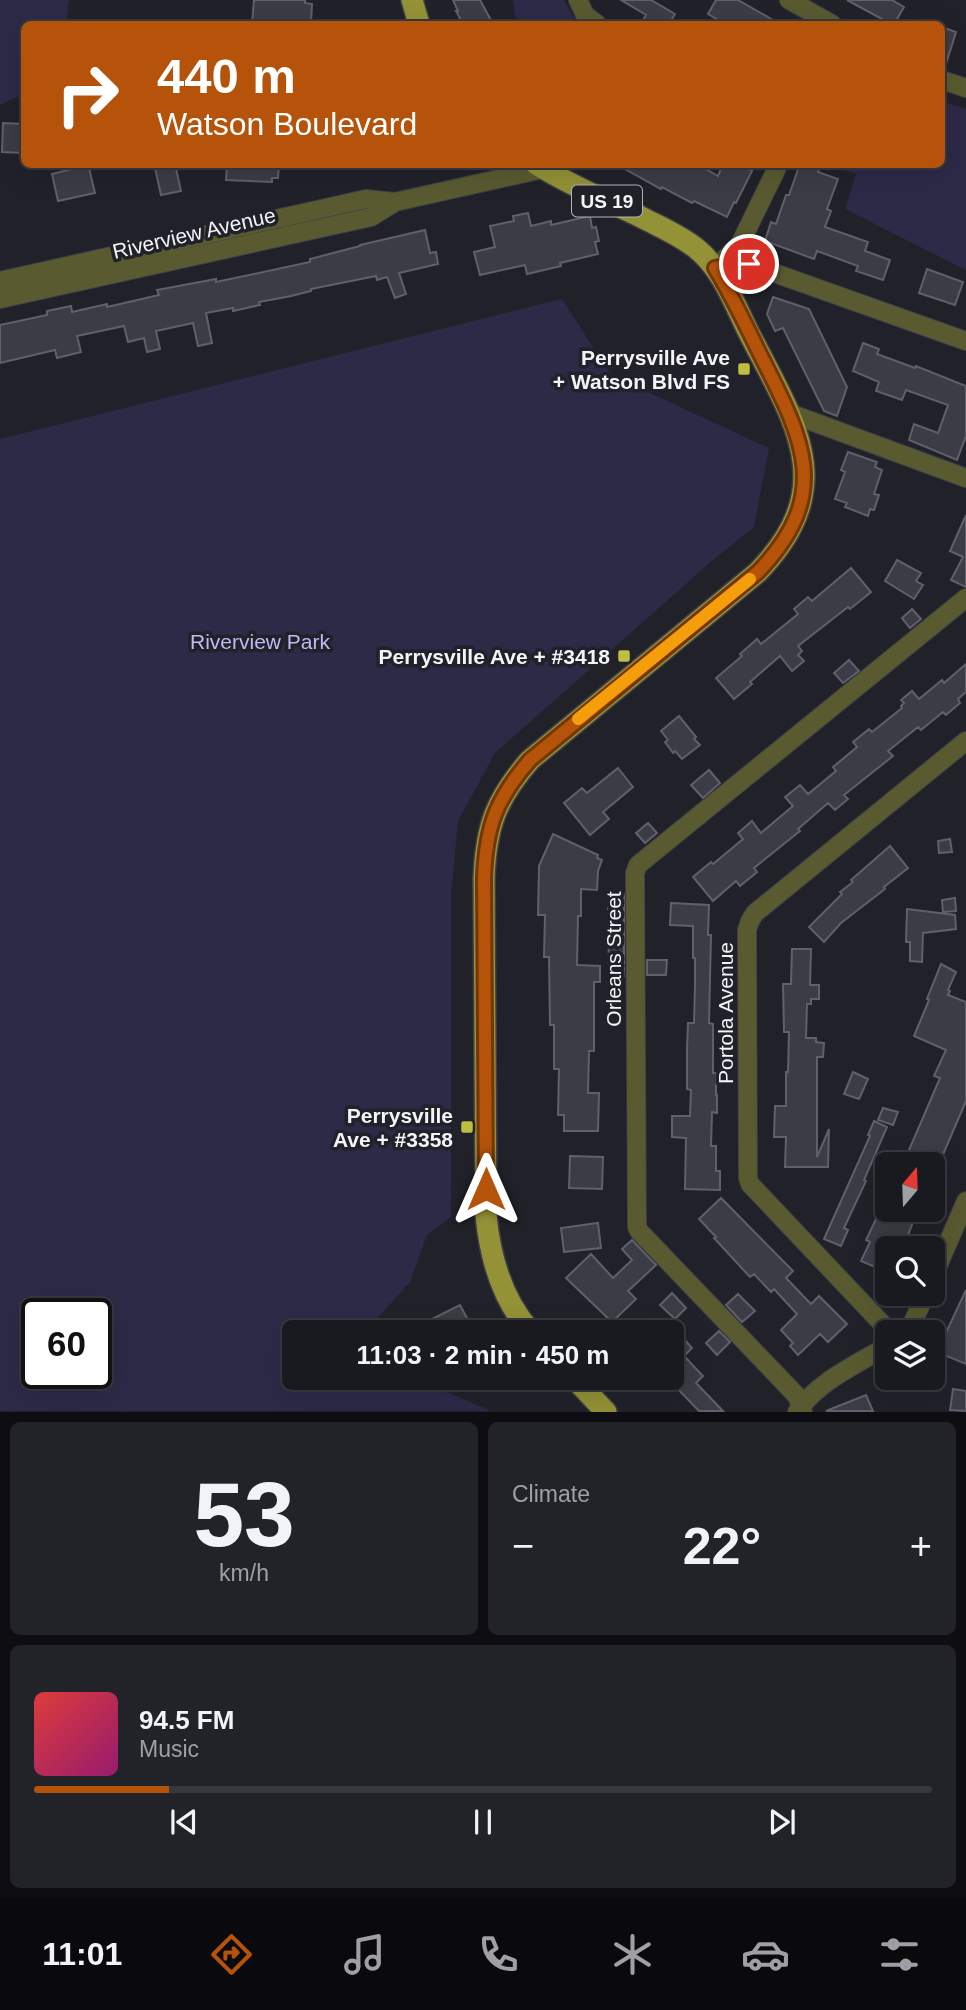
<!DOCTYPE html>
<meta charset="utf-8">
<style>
:root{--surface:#191920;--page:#222229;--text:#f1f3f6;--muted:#9fa0a5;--line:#37383e;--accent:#b45309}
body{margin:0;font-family:Arial,sans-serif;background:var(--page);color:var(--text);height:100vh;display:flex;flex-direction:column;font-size:26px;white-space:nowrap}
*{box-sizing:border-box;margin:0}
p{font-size:23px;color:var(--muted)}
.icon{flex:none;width:38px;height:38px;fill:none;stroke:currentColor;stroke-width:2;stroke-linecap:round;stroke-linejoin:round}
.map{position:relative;height:1412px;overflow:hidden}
.sheet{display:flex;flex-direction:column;gap:10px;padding:10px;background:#0e0e12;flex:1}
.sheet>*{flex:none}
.hud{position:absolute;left:21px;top:21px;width:924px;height:147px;border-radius:10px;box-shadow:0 7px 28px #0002,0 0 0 2px var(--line);background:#b45309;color:#fff;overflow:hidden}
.needle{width:46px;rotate:19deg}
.fabs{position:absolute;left:875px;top:1152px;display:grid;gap:14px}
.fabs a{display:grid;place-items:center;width:70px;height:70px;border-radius:10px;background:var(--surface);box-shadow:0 7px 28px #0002,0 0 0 2px var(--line);font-size:35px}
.speed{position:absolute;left:21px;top:1298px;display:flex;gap:14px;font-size:35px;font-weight:700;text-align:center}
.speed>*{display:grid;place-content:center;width:91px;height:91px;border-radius:50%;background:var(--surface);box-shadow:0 7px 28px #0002,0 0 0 2px var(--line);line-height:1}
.speed .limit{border:4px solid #111;border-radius:10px;background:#fff;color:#111}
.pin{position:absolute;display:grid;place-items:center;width:60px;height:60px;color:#fff;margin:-30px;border:4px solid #fff;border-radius:50%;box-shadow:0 2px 7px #0007}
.me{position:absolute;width:77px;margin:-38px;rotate:0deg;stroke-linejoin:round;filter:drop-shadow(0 0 5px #0008)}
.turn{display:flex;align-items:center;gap:24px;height:147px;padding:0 21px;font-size:32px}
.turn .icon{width:91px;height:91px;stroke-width:2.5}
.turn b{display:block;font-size:49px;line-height:60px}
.big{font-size:52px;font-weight:700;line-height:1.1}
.sheet .tile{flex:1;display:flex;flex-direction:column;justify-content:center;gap:10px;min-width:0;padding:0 24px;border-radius:10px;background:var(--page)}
.sheet .dial{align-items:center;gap:0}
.dial b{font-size:91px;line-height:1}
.song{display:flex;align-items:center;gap:21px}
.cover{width:84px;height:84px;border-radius:10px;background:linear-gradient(135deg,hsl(0 70% 55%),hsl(320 70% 35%))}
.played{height:7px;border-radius:4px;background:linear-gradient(90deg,var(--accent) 15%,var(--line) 15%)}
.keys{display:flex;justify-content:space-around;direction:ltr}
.heat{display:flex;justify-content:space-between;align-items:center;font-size:38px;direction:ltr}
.sheet .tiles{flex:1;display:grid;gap:10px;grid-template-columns:1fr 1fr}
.tile:last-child{grid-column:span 2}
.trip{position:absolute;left:282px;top:1320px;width:402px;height:70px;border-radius:10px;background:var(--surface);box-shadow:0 7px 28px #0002,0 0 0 2px var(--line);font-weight:700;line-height:70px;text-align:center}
.tab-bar{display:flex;height:112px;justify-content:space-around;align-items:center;background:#0a0a0d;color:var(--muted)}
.tab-bar .icon{width:49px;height:49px}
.tab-bar .active{color:var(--accent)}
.tab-bar b{font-size:32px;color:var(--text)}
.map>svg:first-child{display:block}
.green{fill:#2c2a47;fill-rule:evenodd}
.building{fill:#3c3c46;stroke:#60606b;stroke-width:2}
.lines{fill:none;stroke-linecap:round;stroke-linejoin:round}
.minor-casing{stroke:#3e3e47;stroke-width:20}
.major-casing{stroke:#3e3e47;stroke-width:24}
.minor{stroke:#5a5a31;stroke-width:18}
.major{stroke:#939236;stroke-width:21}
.route-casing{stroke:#753606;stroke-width:18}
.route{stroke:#b45309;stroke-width:12}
.slow{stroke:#f59e0b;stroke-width:12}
.poi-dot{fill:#c0be41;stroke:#21212a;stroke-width:2.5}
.labels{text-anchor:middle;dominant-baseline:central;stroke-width:7;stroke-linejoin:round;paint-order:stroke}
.shield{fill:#21212a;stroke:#b4b4bb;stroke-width:2}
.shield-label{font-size:19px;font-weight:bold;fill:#f3f3f9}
.street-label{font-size:21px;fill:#f3f3f9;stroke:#21212a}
.poi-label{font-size:21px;font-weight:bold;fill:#f3f3f9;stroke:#21212a;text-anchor:end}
.park-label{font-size:21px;fill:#bdbaf5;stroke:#21212a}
</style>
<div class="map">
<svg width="966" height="1412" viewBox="0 0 966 1412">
<rect width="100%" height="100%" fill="#21212a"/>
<path class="green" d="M 0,0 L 69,0 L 66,24 L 24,24 L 24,94 L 0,105 Z
M 513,0 L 564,0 L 578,24 L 521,24 L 515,16 Z
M 942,101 L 966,109 L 966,270 L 845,209 L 856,174 L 828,165 L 942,164 Z
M 562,299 L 611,375 L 769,448 L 754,527 L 713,560 L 495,753 L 458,821 L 451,896 L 451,1217 L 427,1235 L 410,1282 L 365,1332 L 294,1332 L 294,1377 L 413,1377 L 491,1411 L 0,1411 L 0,439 ZM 37,1314 L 96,1314 L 96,1374 L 37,1374 Z"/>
<path class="building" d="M 254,0 L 305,0 L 305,3 L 312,4 L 311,24 L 252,24 Z
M 453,0 L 480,0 L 493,24 L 463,24 L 456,11 L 458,11 Z
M 621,0 L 651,0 L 675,14 L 669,24 L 641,24 L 646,15 Z
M 716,0 L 738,0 L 780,24 L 725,24 L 708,14 Z
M 847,0 L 892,0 L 904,7 L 894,24 L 891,24 Z
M 942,27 L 956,32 L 945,67 L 942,67 Z
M 3,123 L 24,124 L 24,153 L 2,152 Z
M 70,164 L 88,164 L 95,193 L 58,201 L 52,174 L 72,169 Z
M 171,164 L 175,164 L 181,191 L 161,195 L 155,168 Z
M 227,164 L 279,164 L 278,178 L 272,178 L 272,182 L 226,180 Z
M 616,164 L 697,164 L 718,176 L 723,164 L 738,164 L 752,171 L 736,203 L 734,202 L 727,217 L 694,201 L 692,203 L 662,187 L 661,189 Z
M 800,164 L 821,164 L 818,172 L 838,179 L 827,209 L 831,211 L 825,227 L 868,242 L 865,251 L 890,260 L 883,280 L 856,271 L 858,266 L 817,251 L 814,259 L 765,241 L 771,222 L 776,224 L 786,195 L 789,195 Z
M 528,213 L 531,226 L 551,221 L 551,225 L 590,216 L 592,228 L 596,227 L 599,241 L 595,242 L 598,254 L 560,263 L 561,266 L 527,274 L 525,265 L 480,275 L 474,252 L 495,247 L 490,226 L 514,221 L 513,216 Z
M 425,230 L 430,253 L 436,252 L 438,264 L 399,273 L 406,294 L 395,298 L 387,277 L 377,280 L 376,276 L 311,289 L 311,291 L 291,296 L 259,302 L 260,305 L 233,311 L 233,308 L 206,313 L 212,343 L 198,346 L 193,323 L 156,331 L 160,349 L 147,352 L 144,338 L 128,342 L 124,326 L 77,336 L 81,352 L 57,358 L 55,350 L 0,363 L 0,325 L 47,315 L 47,311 L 71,306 L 72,312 L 107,304 L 107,307 L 159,295 L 157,290 L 216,279 L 216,282 L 310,262 L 310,259 L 360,246 L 360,245 Z
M 927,269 L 963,282 L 955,305 L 919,293 Z
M 773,297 L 809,309 L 847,387 L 837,416 L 824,411 L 783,328 L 775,331 L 767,314 Z
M 863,343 L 879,349 L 877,354 L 915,368 L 916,366 L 966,386 L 966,436 L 957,460 L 909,440 L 914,424 L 938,433 L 948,405 L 906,390 L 902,400 L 876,391 L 879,382 L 853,371 Z
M 848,452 L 877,462 L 875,467 L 882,470 L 874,494 L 879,495 L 874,510 L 870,509 L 868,516 L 845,507 L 847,503 L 835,499 L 845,472 L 841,470 Z
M 966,515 L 966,587 L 951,580 L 963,557 L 950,551 Z
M 897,560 L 921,573 L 916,581 L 923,585 L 914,599 L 885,581 Z
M 851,568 L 871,592 L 850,609 L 848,607 L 798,646 L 802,651 L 798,655 L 804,661 L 792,671 L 780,656 L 750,682 L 752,684 L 734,699 L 716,678 L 742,656 L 740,654 L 757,639 L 761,644 L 798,614 L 794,609 L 808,597 L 812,601 Z
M 912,609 L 921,619 L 910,628 L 902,618 Z
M 849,660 L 859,671 L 843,683 L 834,673 Z
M 966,664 L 966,692 L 958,699 L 960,703 L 946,715 L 943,712 L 921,730 L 918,727 L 888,751 L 893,756 L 844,795 L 848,799 L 835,810 L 828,803 L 798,829 L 800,831 L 754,868 L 757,872 L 740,886 L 736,881 L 713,901 L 693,877 L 711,862 L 713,864 L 743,839 L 738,833 L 752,821 L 761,833 L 793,806 L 785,797 L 800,785 L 808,794 L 836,771 L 833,767 L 857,747 L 853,742 L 869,729 L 872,732 L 902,708 L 901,706 L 904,703 L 901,700 L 912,691 L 919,699 L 942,680 L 944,683 Z
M 679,716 L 696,737 L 694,739 L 700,745 L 682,759 L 675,751 L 673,753 L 665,742 L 668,740 L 661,731 Z
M 618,768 L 633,787 L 603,812 L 609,819 L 590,835 L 564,803 L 582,788 L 587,793 Z
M 709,770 L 720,783 L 703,798 L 691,785 Z
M 648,823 L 657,833 L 645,843 L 636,833 Z
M 553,834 L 598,855 L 597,858 L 602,860 L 598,871 L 597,890 L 581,889 L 581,916 L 578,916 L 577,965 L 600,966 L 600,982 L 594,982 L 594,1051 L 589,1051 L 588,1093 L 599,1093 L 598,1131 L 564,1131 L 564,1115 L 558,1115 L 559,1069 L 554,1069 L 554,1025 L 550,1025 L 549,957 L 544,957 L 545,915 L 538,915 L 539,866 Z
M 950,839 L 952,852 L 939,853 L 938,841 Z
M 890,846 L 908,868 L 884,887 L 885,889 L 841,923 L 824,942 L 809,927 L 842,894 L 840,892 L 853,882 L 851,880 Z
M 608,894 L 624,894 L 624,976 L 609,976 Z
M 955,898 L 956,911 L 943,912 L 942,900 Z
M 671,903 L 709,905 L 708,935 L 711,935 L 709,1023 L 713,1024 L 713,1073 L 716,1073 L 716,1095 L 717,1095 L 717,1113 L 712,1112 L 711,1146 L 716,1146 L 716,1171 L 720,1171 L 720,1190 L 685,1189 L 686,1138 L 672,1137 L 672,1116 L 690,1116 L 691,1090 L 687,1089 L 687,1049 L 688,1023 L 694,1023 L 695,986 L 695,958 L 693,958 L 693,926 L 670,925 Z
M 907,909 L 955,915 L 956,929 L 923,933 L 922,962 L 910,961 L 910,942 L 906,942 Z
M 792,949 L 811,949 L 810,985 L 819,985 L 819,999 L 811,999 L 811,1004 L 807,1004 L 806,1038 L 816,1038 L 816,1042 L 824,1043 L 823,1057 L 817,1057 L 817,1157 L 829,1129 L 828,1167 L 785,1167 L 786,1137 L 774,1137 L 775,1106 L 786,1106 L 786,1072 L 788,1072 L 789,1032 L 784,1032 L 783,984 L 791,984 Z
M 647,960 L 667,960 L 666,975 L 647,975 Z
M 941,964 L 956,972 L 948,990 L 950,991 L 948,995 L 966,1002 L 966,1101 L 939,1164 L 922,1164 L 906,1157 L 940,1078 L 934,1076 L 946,1050 L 914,1036 L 929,1000 L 927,999 Z
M 853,1072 L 868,1079 L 859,1099 L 844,1094 Z
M 883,1108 L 898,1112 L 893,1125 L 878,1120 Z
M 874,1121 L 887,1127 L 864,1180 L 866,1181 L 844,1228 L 848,1230 L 841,1246 L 824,1239 L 870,1136 L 868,1135 Z
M 570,1156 L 603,1157 L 602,1189 L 569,1188 Z
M 887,1196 L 887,1209 L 918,1209 L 903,1248 L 887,1248 L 887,1272 L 861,1261 L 870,1242 L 866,1240 Z
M 721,1198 L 793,1271 L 786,1278 L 811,1304 L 819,1296 L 847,1324 L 828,1342 L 820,1334 L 798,1355 L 790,1346 L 793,1343 L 781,1330 L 797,1314 L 774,1289 L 771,1292 L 754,1274 L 750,1277 L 714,1238 L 716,1237 L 699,1219 Z
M 598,1223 L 601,1248 L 564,1252 L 561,1228 Z
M 632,1240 L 656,1265 L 628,1291 L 636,1299 L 612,1322 L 566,1278 L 591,1254 L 613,1278 L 632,1260 L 622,1249 Z
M 966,1290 L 966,1364 L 937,1352 Z
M 672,1293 L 686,1308 L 675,1319 L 660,1305 Z
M 738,1294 L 755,1311 L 742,1322 L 726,1305 Z
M 460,1305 L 468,1320 L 459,1324 L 462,1332 L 438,1332 L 432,1319 Z
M 719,1331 L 730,1342 L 717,1355 L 706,1343 Z
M 684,1339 L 692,1348 L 684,1356 L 703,1376 L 696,1383 L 723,1411 L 699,1411 L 672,1383 L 672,1344 L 675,1347 Z
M 953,1389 L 966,1391 L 966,1411 L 950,1410 Z
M 866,1395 L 873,1411 L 826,1411 Z"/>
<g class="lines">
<defs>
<path id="minor" d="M 578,0 L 585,15 L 597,24
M 789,0 L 832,24
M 942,80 L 966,88
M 717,266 L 740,244 L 776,170 L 778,164
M 715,268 L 740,263 L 749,264 L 966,341
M 0,281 L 366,199 L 395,202
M 0,299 L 371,217 L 395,202 L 543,169
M 789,413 L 966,478
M 933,1277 L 966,1201
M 890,1332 L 750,1184 L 748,1178 L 747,930 L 750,921 L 755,913 L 966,741
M 906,1332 L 913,1322 L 926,1293
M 797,1412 C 818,1381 856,1365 887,1346
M 803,1412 L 797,1396 L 639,1231 L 637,1227 L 635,873 L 638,865 L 966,598"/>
<path id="major" d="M 412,0 L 419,24
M 531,1332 C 502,1300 490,1257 486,1215 L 484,878 C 486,826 496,799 530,760 L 758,572 C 841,486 795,423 750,335 C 735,306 723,270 697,249 C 680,235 660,227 641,217 C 606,200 569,185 536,164
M 573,1377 L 606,1412"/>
</defs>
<use href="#minor" class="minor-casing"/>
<use href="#major" class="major-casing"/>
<use href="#minor" class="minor"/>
<use href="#major" class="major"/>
</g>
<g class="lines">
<defs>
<path id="route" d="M 486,1189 L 484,878 C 486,826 496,799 530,760 L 758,572 C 832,495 804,441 762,358 C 747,328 733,297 715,268 L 740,263 L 749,264"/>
</defs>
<use href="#route" class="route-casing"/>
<use href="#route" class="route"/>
<path class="slow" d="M 578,719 L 750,579"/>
</g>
<g class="poi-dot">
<rect x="737" y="362" width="14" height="14" rx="3.5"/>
<rect x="617" y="649" width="14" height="14" rx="3.5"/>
<rect x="460" y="1120" width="14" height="14" rx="3.5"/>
</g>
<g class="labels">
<rect class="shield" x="572" y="185.5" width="70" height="31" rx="5"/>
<g class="shield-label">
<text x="607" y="201">US 19</text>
</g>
<g class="street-label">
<text transform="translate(194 233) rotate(-13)">Riverview Avenue</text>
<text transform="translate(613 959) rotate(-90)">Orleans Street</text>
<text transform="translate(725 1013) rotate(-90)">Portola Avenue</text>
</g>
<g class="poi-label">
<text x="730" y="357">Perrysville Ave<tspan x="730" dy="24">+ Watson Blvd FS</tspan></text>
<text x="610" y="656">Perrysville Ave + #3418</text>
<text x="453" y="1115">Perrysville<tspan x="453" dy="24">Ave + #3358</tspan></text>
</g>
<g class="park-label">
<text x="260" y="641">Riverview Park</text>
</g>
</g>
</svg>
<div class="fabs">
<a><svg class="needle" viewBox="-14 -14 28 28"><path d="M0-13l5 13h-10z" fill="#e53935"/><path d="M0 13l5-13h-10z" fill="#9fa0a5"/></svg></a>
<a><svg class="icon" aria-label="search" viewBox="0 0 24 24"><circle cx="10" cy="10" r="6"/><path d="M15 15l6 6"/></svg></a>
<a><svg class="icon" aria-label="layers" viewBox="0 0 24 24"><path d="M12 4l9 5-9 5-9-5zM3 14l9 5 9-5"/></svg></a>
</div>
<div class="speed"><div class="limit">60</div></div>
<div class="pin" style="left:749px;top:264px;background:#d93025"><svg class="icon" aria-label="arrive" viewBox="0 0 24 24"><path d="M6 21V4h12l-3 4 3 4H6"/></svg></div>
<svg class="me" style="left:486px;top:1189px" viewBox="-20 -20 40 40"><path d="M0-17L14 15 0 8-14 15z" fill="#b45309" stroke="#fff" stroke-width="4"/></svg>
<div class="trip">11:03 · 2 min · 450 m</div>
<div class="hud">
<div class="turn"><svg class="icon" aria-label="right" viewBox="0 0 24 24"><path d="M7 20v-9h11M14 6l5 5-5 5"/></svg><div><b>440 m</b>Watson Boulevard</div></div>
</div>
</div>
<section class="sheet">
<div class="tiles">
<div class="tile dial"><b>53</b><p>km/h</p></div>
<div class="tile"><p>Climate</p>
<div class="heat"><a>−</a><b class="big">22°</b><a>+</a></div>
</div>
<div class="tile">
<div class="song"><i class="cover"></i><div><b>94.5 FM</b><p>Music</p></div></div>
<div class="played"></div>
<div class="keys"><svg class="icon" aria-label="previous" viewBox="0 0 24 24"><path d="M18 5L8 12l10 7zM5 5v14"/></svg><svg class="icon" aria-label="pause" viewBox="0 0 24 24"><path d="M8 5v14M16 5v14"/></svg><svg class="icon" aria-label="next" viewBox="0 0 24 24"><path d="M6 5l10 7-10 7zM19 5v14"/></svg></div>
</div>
</div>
</section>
<nav class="tab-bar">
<b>11:01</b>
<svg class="icon active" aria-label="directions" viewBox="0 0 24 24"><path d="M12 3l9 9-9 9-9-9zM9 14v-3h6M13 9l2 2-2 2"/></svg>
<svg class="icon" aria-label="music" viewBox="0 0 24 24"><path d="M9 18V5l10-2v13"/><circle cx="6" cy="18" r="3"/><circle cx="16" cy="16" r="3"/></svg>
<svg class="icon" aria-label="phone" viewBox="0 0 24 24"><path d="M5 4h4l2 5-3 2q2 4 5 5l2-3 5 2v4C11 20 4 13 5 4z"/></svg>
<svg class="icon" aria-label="climate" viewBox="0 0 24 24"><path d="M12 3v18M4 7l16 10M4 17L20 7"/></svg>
<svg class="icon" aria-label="car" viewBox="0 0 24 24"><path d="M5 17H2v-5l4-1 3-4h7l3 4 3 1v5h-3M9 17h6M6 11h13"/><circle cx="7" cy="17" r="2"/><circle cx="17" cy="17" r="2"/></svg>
<svg class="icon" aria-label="filters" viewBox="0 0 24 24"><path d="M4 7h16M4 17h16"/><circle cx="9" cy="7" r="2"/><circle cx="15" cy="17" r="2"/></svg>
</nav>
